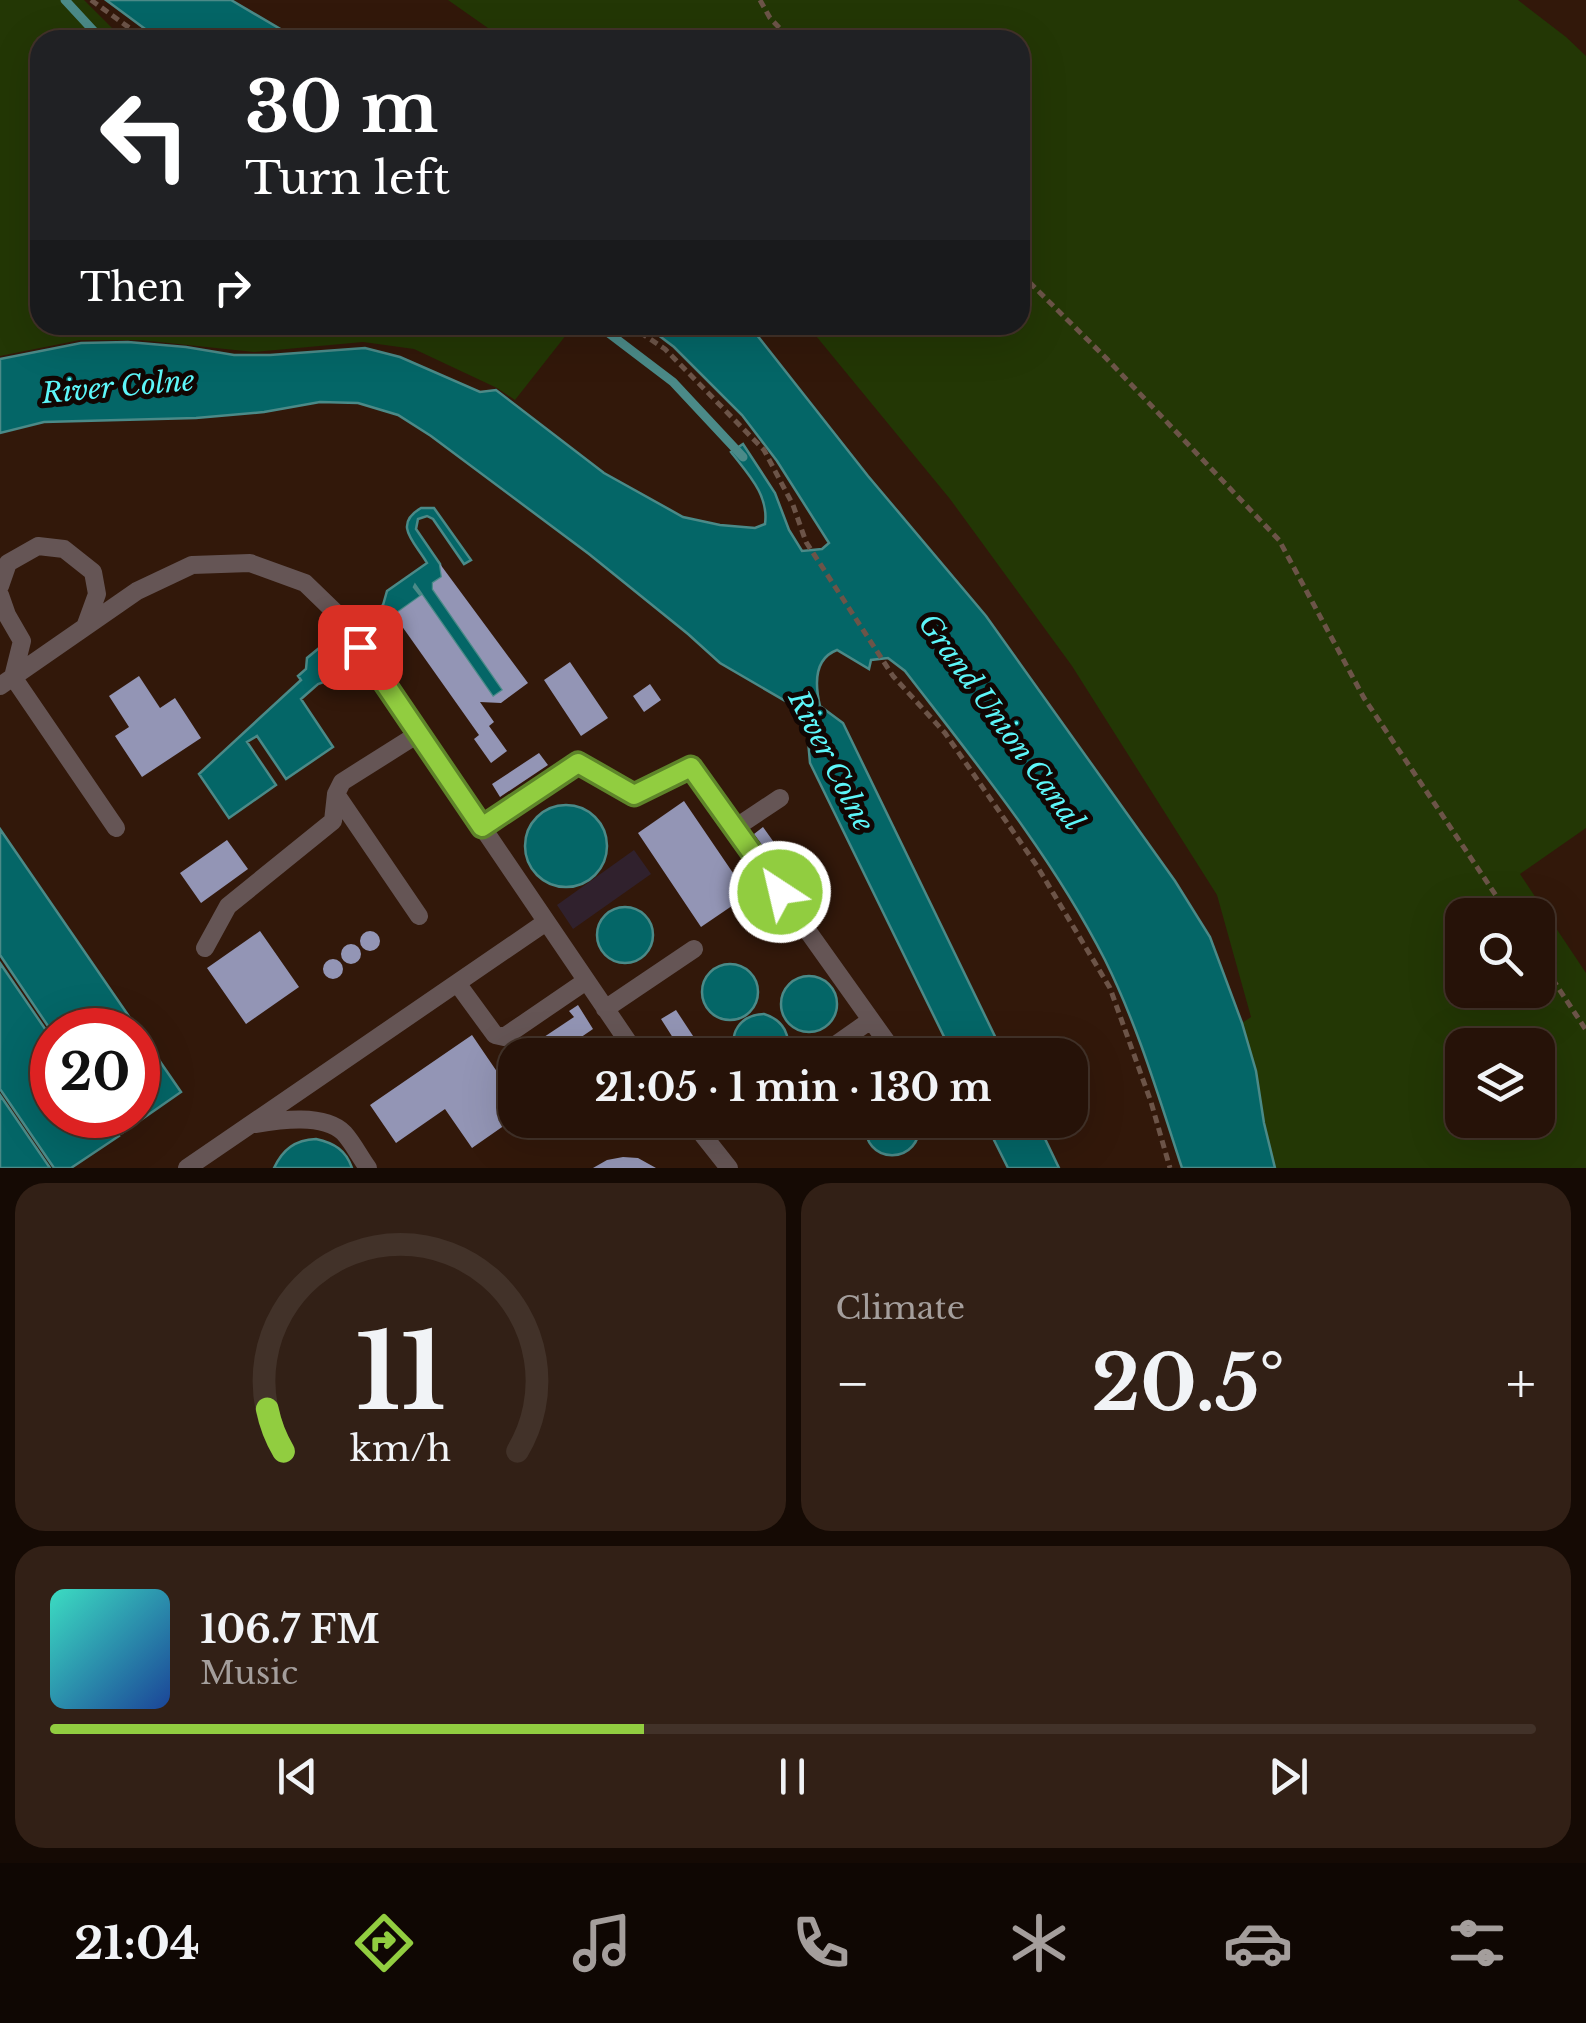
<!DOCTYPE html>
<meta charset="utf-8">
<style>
:root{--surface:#261208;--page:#322016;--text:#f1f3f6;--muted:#a49e9c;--line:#423229;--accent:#91cd40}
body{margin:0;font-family:"Libre Baskerville",serif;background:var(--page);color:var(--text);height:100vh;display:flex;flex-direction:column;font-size:38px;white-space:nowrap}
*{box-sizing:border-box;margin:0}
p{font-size:32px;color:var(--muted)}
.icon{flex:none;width:55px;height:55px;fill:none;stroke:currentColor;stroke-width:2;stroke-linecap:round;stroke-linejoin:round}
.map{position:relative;height:1168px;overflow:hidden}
.drawer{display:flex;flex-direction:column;gap:15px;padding:15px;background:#150a04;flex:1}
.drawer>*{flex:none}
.banner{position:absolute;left:30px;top:30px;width:1000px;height:305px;border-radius:30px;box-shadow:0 10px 40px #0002,0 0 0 2px var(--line);background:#202124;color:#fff;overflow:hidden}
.fabs{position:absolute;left:1445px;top:898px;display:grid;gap:20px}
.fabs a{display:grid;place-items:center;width:110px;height:110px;border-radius:20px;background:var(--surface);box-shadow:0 10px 40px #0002,0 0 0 2px var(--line);font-size:50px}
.speed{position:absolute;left:30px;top:1008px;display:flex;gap:20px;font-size:50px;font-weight:700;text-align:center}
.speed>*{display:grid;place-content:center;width:130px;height:130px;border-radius:50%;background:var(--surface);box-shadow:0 10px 40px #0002,0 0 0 2px var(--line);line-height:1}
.speed .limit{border:15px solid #d22;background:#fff;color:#111}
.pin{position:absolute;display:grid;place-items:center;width:85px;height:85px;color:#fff;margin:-42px;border-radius:20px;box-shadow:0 5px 15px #0006}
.me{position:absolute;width:110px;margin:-55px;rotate:325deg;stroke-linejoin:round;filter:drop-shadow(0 0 8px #0008)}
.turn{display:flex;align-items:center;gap:35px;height:210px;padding:0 50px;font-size:45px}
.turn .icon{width:130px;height:130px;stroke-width:2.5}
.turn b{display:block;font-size:70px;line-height:85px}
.then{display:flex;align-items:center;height:95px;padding:0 50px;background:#0003;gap:20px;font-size:38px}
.big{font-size:75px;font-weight:700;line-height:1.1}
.drawer .card{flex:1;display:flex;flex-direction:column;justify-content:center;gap:15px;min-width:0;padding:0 35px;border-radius:30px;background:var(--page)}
.drawer .dial{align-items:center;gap:0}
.dial svg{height:260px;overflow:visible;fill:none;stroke:var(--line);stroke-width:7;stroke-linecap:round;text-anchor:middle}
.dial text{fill:var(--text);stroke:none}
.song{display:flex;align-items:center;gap:30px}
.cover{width:120px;height:120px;border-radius:15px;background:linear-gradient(135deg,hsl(170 70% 55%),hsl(220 70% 35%))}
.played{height:10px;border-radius:5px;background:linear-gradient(90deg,var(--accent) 40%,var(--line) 40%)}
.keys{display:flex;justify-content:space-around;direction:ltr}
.heat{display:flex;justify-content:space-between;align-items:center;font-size:55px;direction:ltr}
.drawer .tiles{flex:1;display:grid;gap:15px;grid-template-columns:1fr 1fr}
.card:last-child{grid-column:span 2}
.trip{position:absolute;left:498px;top:1038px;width:590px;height:100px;border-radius:30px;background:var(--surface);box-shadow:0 10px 40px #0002,0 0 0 2px var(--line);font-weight:700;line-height:100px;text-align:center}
.menu{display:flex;height:160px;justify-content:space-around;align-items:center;background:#0f0703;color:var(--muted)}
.menu .icon{width:70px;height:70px}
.menu .selected{color:var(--accent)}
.menu b{font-size:45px;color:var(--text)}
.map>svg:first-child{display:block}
.industrial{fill:#30212d}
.green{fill:#233705;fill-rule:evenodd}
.water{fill:#046667;stroke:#4b8a88;stroke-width:2.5}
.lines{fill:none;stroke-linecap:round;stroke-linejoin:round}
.stream{stroke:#4b8a88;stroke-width:9}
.building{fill:#9395b5}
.path{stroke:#6c5448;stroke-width:5;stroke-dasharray:8 5;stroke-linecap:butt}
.lane{stroke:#655555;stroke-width:18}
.route-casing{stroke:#5e852a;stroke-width:25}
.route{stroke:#91cd40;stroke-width:18}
.labels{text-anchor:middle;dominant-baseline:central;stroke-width:10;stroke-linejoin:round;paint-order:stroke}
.water-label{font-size:28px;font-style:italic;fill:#5df6f9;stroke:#110603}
</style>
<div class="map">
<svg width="1586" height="1168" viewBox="0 0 1586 1168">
<rect width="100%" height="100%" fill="#32180a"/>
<path class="industrial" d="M 634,850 L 651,874 L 573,929 L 557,905 Z"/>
<path class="green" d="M 0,0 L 84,0 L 124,40 L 40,40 L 40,325 L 574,325 L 515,400 L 497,388 L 414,349 L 363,342 L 254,352 L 140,340 L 80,340 L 0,356 Z
M 448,0 L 1518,0 L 1566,37 L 1586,56 L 1586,828 L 1520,874 L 1586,973 L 1586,1168 L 1275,1168 C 1263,1120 1256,1071 1242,1023 L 1251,1017 L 1217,895 L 1072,666 L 950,499 L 807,325 L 1020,325 L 1020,40 L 505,40 ZM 1462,915 L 1538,915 L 1538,990 L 1462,990 ZM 1462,1045 L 1538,1045 L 1538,1120 L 1462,1120 Z"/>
<path class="water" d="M 106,0 L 231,0 L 299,40 L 160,40 Z
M 645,325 L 749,325 L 868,476 L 986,616 L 1175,881 L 1210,937 L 1242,1023 L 1256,1071 L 1264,1123 L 1275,1168 L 1182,1168 C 1159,1098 1138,1026 1105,960 C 1052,856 976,763 905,671 L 888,658 L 871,660 L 869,669 L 837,650 C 813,659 815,685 820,706 L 843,723 L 1004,1055 L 953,1055 L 810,763 L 807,729 L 792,705 L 720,663 L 688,634 L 589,554 L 431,436 L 398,415 L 358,403 L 320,402 L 264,412 L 196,418 L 44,422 L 0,433 L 0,359 L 81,343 L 128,342 L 186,347 L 234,355 L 270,355 L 365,348 L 400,357 L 480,392 L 496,390 L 604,473 L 683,517 L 720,525 L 755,528 L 765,524 C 769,495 748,474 731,452 L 743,444 L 775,493 L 789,530 L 802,551 L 822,549 L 829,543 L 777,461 L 742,415 L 674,347 Z
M 421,508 L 434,508 L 471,560 L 464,564 L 433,519 L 427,516 L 418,519 L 416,529 L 440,564 L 442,577 L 433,583 L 433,589 L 503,690 L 493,697 L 415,585 L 414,587 L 421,596 L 394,615 L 400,624 L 389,632 L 380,623 L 346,658 L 349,663 L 330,680 L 318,684 L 301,699 L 333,747 L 286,779 L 257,736 L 247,742 L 276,785 L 229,818 L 199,774 L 301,680 L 298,676 L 306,669 L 307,658 L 330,639 L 335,643 L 347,637 L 383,605 L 387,591 L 427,563 C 415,542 392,525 421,508 Z
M525 846a41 41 0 1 1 82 0a41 41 0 1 1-82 0Z
M 0,829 L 181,1092 L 122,1133 L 110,1115 L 138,1115 L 138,1030 L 52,1032 L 0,955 Z
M597 935a28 28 0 1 1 56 0a28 28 0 1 1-56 0Z
M 0,963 L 52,1039 L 52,1115 L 105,1115 L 119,1136 L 71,1168 L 54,1168 L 0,1089 Z
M702 992a28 28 0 1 1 56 0a28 28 0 1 1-56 0Z
M781 1004a28 28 0 1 1 56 0a28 28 0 1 1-56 0Z
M 764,1014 C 783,1020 793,1036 785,1055 L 736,1055 C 728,1033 740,1015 764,1014 Z
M 0,1095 L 50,1168 L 0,1168 Z
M 866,1120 L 919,1120 C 925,1167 859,1167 866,1120 Z
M 984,1120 L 1036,1120 L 1059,1168 L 1008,1168 Z
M 316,1139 C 334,1143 346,1150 352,1168 L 274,1168 C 283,1149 295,1140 316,1139 Z"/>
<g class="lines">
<path class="stream" d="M 65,0 L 102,40
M 598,325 L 673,382 L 743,457"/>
</g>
<path class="building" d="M 440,564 L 528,683 L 501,703 L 480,702 L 494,722 L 489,726 L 507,751 L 491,763 L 474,739 L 479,735 L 394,615 L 422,595 L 493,697 L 503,690 L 433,589 L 433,583 L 442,577 Z
M 570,662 L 608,718 L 581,736 L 544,680 Z
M 139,676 L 160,708 L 175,698 L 201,738 L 142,777 L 115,736 L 129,727 L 109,696 Z
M 650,684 L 661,700 L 644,712 L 633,696 Z
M 539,753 L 548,765 L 500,797 L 492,784 Z
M 684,801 L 748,895 L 701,927 L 638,833 Z
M 763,827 L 783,855 L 774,861 L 754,834 Z
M 227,840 L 248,869 L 201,903 L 180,873 Z
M360 941a10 10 0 1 1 20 0a10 10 0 1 1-20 0Z
M 260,931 L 299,987 L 246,1024 L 207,968 Z
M341 954a10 10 0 1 1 20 0a10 10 0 1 1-20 0Z
M323 969a10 10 0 1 1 20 0a10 10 0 1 1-20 0Z
M 578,1005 L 593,1029 L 555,1055 L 517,1055 L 574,1017 L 569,1011 Z
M 676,1010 L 697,1042 L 682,1052 L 661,1019 Z
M 472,1035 L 515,1098 L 515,1118 L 472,1148 L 445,1109 L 396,1143 L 370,1105 Z
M 515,1056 L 515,1082 L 503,1064 Z
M 790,1120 L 812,1120 L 797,1131 Z
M 623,1157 L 638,1158 L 656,1168 L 593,1168 L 607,1160 Z"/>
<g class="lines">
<path class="path" d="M 91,0 L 146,40
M 760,0 L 770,18 L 791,40
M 1020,273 L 1106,358 L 1279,540 L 1364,698 L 1509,915
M 629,325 L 665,349 L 764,450 L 793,505 L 806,542 L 893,676 L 945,733 L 1037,866 L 1110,988 L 1151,1102 L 1170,1168
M 1538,957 L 1586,1030"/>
<path class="lane" d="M 0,586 L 8,563 L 38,546 L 64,549 L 93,572 L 97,594 L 85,627
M 0,595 L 7,615 L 22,641 L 13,677 L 116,828
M 360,647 L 637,1055
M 0,686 L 137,591 L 192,565 L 250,563 L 305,583 L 336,613 L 350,632
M 418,734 L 342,782 L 336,794 L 419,916
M 481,827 L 578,763 L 635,795 L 691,767 L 896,1055
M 735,828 L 780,798
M 205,948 L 228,906 L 333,821 L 336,794
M 457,983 L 495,1035 L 504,1037 L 586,981
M 605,1009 L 694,949
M 603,1055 L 625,1040
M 821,1055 L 871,1020
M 691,1120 L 729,1168
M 255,1124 C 279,1120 324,1113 344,1133 C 353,1143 360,1157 368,1168
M 705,1137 L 729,1120
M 187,1168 L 546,922"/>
</g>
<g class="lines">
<defs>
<path id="route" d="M 360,647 L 482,827 L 578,763 L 634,795 L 691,767 L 780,892"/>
</defs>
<use href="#route" class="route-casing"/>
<use href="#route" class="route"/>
</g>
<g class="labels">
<g class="water-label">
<text transform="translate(118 387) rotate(-5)">River Colne</text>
<text transform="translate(1001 722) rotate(54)">Grand Union Canal</text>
<text transform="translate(831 761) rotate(63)">River Colne</text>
</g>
</g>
</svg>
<div class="fabs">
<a><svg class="icon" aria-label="search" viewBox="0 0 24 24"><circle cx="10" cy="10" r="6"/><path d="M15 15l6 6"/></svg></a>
<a><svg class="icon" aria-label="layers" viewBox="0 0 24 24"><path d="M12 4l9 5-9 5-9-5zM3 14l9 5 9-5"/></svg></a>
</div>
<div class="speed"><div class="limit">20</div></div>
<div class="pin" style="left:360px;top:647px;background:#d93025"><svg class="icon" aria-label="arrive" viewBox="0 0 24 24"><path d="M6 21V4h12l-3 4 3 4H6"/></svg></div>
<svg class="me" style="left:780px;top:892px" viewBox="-20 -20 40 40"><circle r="17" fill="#91cd40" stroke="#fff" stroke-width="3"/><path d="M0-11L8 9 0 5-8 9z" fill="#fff"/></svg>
<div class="trip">21:05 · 1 min · 130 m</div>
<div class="banner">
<div class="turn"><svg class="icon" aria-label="left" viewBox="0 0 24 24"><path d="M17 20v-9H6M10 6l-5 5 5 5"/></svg><div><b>30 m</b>Turn left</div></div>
<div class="then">Then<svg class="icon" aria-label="right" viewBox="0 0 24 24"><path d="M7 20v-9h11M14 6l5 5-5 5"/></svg></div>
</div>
</div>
<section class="drawer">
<div class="tiles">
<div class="card dial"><svg viewBox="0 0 100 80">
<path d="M14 69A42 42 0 1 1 86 69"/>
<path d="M14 69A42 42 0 0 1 9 56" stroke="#91cd40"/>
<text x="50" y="56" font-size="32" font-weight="700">11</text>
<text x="50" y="72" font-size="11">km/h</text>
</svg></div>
<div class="card"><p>Climate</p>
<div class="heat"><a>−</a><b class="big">20.5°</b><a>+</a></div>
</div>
<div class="card">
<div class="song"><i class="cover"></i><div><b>106.7 FM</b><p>Music</p></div></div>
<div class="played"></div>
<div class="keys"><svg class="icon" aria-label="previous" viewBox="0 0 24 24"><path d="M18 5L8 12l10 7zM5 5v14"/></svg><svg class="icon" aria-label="pause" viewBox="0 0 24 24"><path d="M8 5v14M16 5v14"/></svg><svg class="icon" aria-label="next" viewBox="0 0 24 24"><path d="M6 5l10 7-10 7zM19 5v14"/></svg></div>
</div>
</div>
</section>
<nav class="menu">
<b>21:04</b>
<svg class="icon selected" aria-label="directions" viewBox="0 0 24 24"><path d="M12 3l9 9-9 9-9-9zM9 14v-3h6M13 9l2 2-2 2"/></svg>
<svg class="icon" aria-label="music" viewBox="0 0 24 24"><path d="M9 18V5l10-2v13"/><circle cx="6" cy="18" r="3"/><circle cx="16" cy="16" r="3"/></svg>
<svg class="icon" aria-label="phone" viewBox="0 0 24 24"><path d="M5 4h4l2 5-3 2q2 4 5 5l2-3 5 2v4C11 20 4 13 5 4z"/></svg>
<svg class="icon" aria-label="climate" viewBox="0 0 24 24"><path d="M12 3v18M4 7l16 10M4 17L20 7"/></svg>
<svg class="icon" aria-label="car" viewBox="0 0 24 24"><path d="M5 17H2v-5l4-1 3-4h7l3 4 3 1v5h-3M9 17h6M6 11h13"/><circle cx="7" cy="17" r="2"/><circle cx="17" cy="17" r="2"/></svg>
<svg class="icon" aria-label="filters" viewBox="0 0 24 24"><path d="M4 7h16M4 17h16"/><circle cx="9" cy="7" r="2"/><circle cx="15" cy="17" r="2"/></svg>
</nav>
